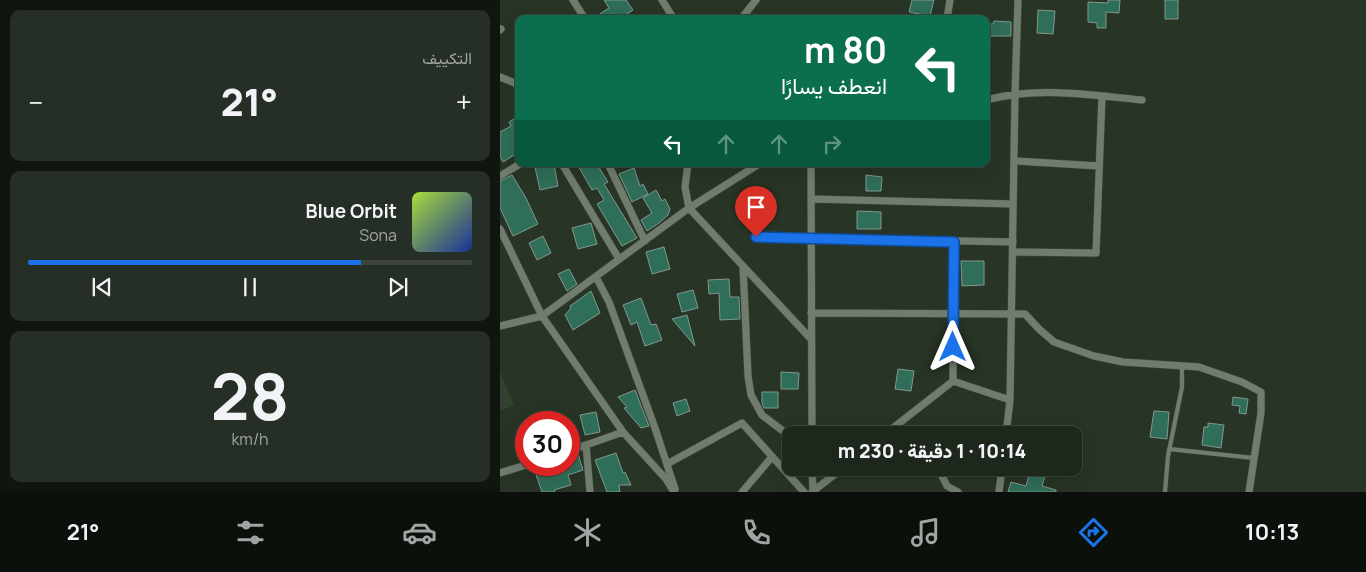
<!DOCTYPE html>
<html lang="ar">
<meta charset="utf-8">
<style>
:root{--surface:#1e271c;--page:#262f25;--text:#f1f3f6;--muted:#a1a5a3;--line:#3c443b;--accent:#1a73e8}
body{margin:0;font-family:Manrope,Vazirmatn,sans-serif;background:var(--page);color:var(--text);direction:rtl;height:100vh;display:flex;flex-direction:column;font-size:19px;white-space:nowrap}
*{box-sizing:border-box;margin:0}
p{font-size:16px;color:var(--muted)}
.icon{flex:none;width:28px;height:28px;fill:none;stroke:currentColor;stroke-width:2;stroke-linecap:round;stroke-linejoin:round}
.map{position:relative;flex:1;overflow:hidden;direction:ltr}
.sheet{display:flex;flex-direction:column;gap:10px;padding:10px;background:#10150f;width:500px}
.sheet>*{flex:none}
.top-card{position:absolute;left:15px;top:15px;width:475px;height:152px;border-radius:10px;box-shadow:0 5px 20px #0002,0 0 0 1px var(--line);direction:rtl;background:#0b6e4f;color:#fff;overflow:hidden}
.speed{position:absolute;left:15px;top:411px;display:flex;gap:10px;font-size:25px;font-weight:700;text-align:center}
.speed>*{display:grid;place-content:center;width:65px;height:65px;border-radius:50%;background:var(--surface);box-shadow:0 5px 20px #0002,0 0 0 1px var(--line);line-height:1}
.speed .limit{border:8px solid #d22;background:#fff;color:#111}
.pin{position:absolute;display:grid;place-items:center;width:42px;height:42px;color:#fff;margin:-51px -21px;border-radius:50% 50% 50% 0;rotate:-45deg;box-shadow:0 0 5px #0007}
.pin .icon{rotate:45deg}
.me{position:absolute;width:55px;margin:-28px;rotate:0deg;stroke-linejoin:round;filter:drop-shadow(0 0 4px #0008)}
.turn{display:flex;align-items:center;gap:18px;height:105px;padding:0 20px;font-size:22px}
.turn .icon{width:65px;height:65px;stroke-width:2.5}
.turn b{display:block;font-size:35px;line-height:42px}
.lanes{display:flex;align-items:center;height:48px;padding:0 20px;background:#0003;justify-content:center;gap:25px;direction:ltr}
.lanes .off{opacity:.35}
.big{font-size:38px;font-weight:800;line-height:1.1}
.sheet .widget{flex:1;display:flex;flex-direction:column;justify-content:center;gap:8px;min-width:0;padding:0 18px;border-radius:10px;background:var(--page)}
.sheet .dial{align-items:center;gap:0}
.dial b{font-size:65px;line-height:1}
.song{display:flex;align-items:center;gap:15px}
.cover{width:60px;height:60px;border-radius:8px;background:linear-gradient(135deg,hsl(80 70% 55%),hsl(230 70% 35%))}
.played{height:5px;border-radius:2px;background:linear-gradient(90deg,var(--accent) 75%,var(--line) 75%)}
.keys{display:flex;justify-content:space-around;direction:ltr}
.heat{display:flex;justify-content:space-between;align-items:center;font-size:28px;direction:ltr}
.trip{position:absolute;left:282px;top:426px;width:300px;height:50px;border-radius:10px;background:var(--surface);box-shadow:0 5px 20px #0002,0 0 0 1px var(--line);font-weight:800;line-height:50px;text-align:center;direction:rtl}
.dock{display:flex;height:80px;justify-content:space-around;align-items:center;background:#0c100b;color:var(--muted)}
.dock .icon{width:35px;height:35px}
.dock .on{color:var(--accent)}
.dock b{font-size:22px;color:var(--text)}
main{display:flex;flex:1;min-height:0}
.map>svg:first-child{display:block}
.built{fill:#32422f}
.building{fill:#2f6e58;stroke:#82988e}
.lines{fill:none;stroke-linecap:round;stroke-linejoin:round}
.service-casing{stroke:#465044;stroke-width:5}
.minor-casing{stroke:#465044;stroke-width:8}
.service{stroke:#707d6e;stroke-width:4}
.minor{stroke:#707d6e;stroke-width:7}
.route-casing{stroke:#114b97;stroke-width:12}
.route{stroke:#1a73e8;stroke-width:9}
</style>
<main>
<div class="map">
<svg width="866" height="492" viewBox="0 0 866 492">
<rect width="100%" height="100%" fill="#283426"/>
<path class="built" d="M 0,371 L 14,406 L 0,410 Z"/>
<path class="building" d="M 104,0 L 126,0 L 133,10 L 120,19 L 92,19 L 109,8 Z
M 412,0 L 434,0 L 430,16 L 409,12 Z
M 608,0 L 620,0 L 619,13 L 606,12 L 606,28 L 597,28 L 597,23 L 588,22 L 588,2 L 608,3 Z
M 665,0 L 678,0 L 678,19 L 665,19 Z
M 538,10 L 555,11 L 553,34 L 537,33 Z
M 494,21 L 511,22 L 511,36 L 486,36 L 486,24 L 493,24 Z
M 19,116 L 19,152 L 3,162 L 0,157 L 0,132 L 11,126 L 9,122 Z
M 54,164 L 58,186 L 40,190 L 35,167 Z
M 77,164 L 97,164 L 108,182 L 104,184 L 137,238 L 122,246 L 97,204 L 104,200 L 97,188 L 92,190 Z
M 134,168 L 140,186 L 143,184 L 148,194 L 132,202 L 119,174 Z
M 12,175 L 26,198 L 38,224 L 13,236 L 0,208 L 0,181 Z
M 366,175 L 382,177 L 381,191 L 366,191 Z
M 156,190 L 162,201 L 165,199 L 170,209 L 168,215 L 159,223 L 147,231 L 141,220 L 152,213 L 143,198 Z
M 357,211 L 381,212 L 381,229 L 357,229 Z
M 91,223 L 97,244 L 78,249 L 72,228 Z
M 43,236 L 51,253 L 37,260 L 29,243 Z
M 164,247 L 170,269 L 152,274 L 146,252 Z
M 461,261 L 484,261 L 484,285 L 462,286 Z
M 69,269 L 77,284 L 67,291 L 58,274 Z
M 229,279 L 230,297 L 239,297 L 240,319 L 220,320 L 219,293 L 209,294 L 208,280 Z
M 193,290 L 198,308 L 182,312 L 177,294 Z
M 91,291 L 100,313 L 73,330 L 65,315 L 71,308 L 70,306 Z
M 141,298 L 151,325 L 156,324 L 162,340 L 145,346 L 137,322 L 131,325 L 123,305 Z
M 187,315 L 195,346 L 172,319 Z
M 398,369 L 414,371 L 411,391 L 395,389 Z
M 281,372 L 299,373 L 298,389 L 281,389 Z
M 135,390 L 149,426 L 141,428 L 124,408 L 127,407 L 118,397 Z
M 262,392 L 278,392 L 278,408 L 264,408 L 262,403 Z
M 733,397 L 748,399 L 746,414 L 739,413 L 740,406 L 732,405 Z
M 186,399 L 190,411 L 177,416 L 173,403 Z
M 654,411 L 669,412 L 667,439 L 650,437 Z
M 96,412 L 100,432 L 85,435 L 80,415 Z
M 708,423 L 724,425 L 721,448 L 702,445 L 704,427 L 708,427 Z
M 116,453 L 123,473 L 125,472 L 131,485 L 119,485 L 120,492 L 107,492 L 95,460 Z
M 78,454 L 83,470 L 68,475 L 71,485 L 54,490 L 55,492 L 42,492 L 36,475 L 69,465 L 69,456 Z
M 531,468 L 546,472 L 542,486 L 556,490 L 556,492 L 508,492 L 511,482 L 526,486 Z"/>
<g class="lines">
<defs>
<path id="service" d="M 669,449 L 754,458
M 665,492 L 668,456 L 682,387 L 682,366"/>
<path id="minor" d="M 73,0 L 85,19
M 162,0 L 174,19
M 241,19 L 256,0
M 447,19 L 450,0
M 0,30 L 1,29
M 0,77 L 15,83 L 19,88
M 486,100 C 539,86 588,95 642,100
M 514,161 L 599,166
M 62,164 L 119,259
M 108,164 L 145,241
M 188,164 L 185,187 L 189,208 L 311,339
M 311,164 L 312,435
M 0,176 L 20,164
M 311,199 L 513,204
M 0,229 L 42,316 L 123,432 L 166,479 L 174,492
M 256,237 L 513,242
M 454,242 L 453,381 L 510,400
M 513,252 L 596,253 L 602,96
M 243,266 L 248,376 L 251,395 L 262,415 L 283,431 L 291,435
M 96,277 L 109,302 L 155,428 L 175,489
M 311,313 L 525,314 L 539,329 L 554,342 L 594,356 L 623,362 L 699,367 L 742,382 L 761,392 L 761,413 L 749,492
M 0,326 L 42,316 L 189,208 L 259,164
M 384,435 L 453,381
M 506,435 L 510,400 L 515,94 L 518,0
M 86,445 L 90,492
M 69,451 L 123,432
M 167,464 L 242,423 L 304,492
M 312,468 L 313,491
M 438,468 L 447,486 L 458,492
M 0,473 L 26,465
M 242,492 L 272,457
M 312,492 L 343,468
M 499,492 L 502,468"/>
</defs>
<use href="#service" class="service-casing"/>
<use href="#minor" class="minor-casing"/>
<use href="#service" class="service"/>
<use href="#minor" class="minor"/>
</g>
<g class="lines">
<defs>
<path id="route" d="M 256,237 L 454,242 L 453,347"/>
</defs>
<use href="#route" class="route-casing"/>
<use href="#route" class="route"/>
</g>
</svg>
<div class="speed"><div class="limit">30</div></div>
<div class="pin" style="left:256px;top:237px;background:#d93025"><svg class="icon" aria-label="arrive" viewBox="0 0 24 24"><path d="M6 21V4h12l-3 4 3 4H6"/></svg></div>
<svg class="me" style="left:453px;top:347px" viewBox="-20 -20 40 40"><path d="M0-17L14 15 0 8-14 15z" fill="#1a73e8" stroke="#fff" stroke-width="4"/></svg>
<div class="trip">10:14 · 1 دقيقة · 230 m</div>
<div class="top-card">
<div class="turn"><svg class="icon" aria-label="left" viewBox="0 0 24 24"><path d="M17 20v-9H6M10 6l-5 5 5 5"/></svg><div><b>80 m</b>انعطف يسارًا</div></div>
<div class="lanes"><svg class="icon" aria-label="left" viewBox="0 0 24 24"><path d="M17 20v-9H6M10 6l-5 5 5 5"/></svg><svg class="icon off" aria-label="ahead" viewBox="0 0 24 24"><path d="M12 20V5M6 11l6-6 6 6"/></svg><svg class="icon off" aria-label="ahead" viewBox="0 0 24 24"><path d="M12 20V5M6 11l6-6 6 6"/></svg><svg class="icon off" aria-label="right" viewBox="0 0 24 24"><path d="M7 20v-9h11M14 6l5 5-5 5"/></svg></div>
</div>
</div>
<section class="sheet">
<div class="widget"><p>التكييف</p>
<div class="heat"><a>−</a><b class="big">21°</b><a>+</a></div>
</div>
<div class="widget">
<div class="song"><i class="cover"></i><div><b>Blue Orbit</b><p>Sona</p></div></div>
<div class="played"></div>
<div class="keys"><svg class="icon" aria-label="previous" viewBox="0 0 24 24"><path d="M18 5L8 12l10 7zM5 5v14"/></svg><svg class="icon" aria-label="pause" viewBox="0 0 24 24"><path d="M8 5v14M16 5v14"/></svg><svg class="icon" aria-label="next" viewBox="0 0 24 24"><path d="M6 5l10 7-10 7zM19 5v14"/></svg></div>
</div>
<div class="widget dial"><b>28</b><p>km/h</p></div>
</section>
</main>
<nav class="dock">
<b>10:13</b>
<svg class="icon on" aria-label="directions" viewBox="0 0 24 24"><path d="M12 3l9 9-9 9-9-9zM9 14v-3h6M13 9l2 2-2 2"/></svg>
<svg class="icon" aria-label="music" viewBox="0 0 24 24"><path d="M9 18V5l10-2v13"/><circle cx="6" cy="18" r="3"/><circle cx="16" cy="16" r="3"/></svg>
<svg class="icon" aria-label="phone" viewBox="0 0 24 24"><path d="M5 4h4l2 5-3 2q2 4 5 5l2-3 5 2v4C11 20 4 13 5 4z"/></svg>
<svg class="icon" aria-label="climate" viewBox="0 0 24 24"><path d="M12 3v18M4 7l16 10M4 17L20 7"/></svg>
<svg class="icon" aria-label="car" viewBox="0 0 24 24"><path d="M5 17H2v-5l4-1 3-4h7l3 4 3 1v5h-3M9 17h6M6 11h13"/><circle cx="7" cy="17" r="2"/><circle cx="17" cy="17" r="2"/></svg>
<svg class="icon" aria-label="filters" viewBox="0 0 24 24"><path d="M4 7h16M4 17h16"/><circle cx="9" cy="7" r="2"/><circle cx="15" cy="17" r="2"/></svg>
<b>21°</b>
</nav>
